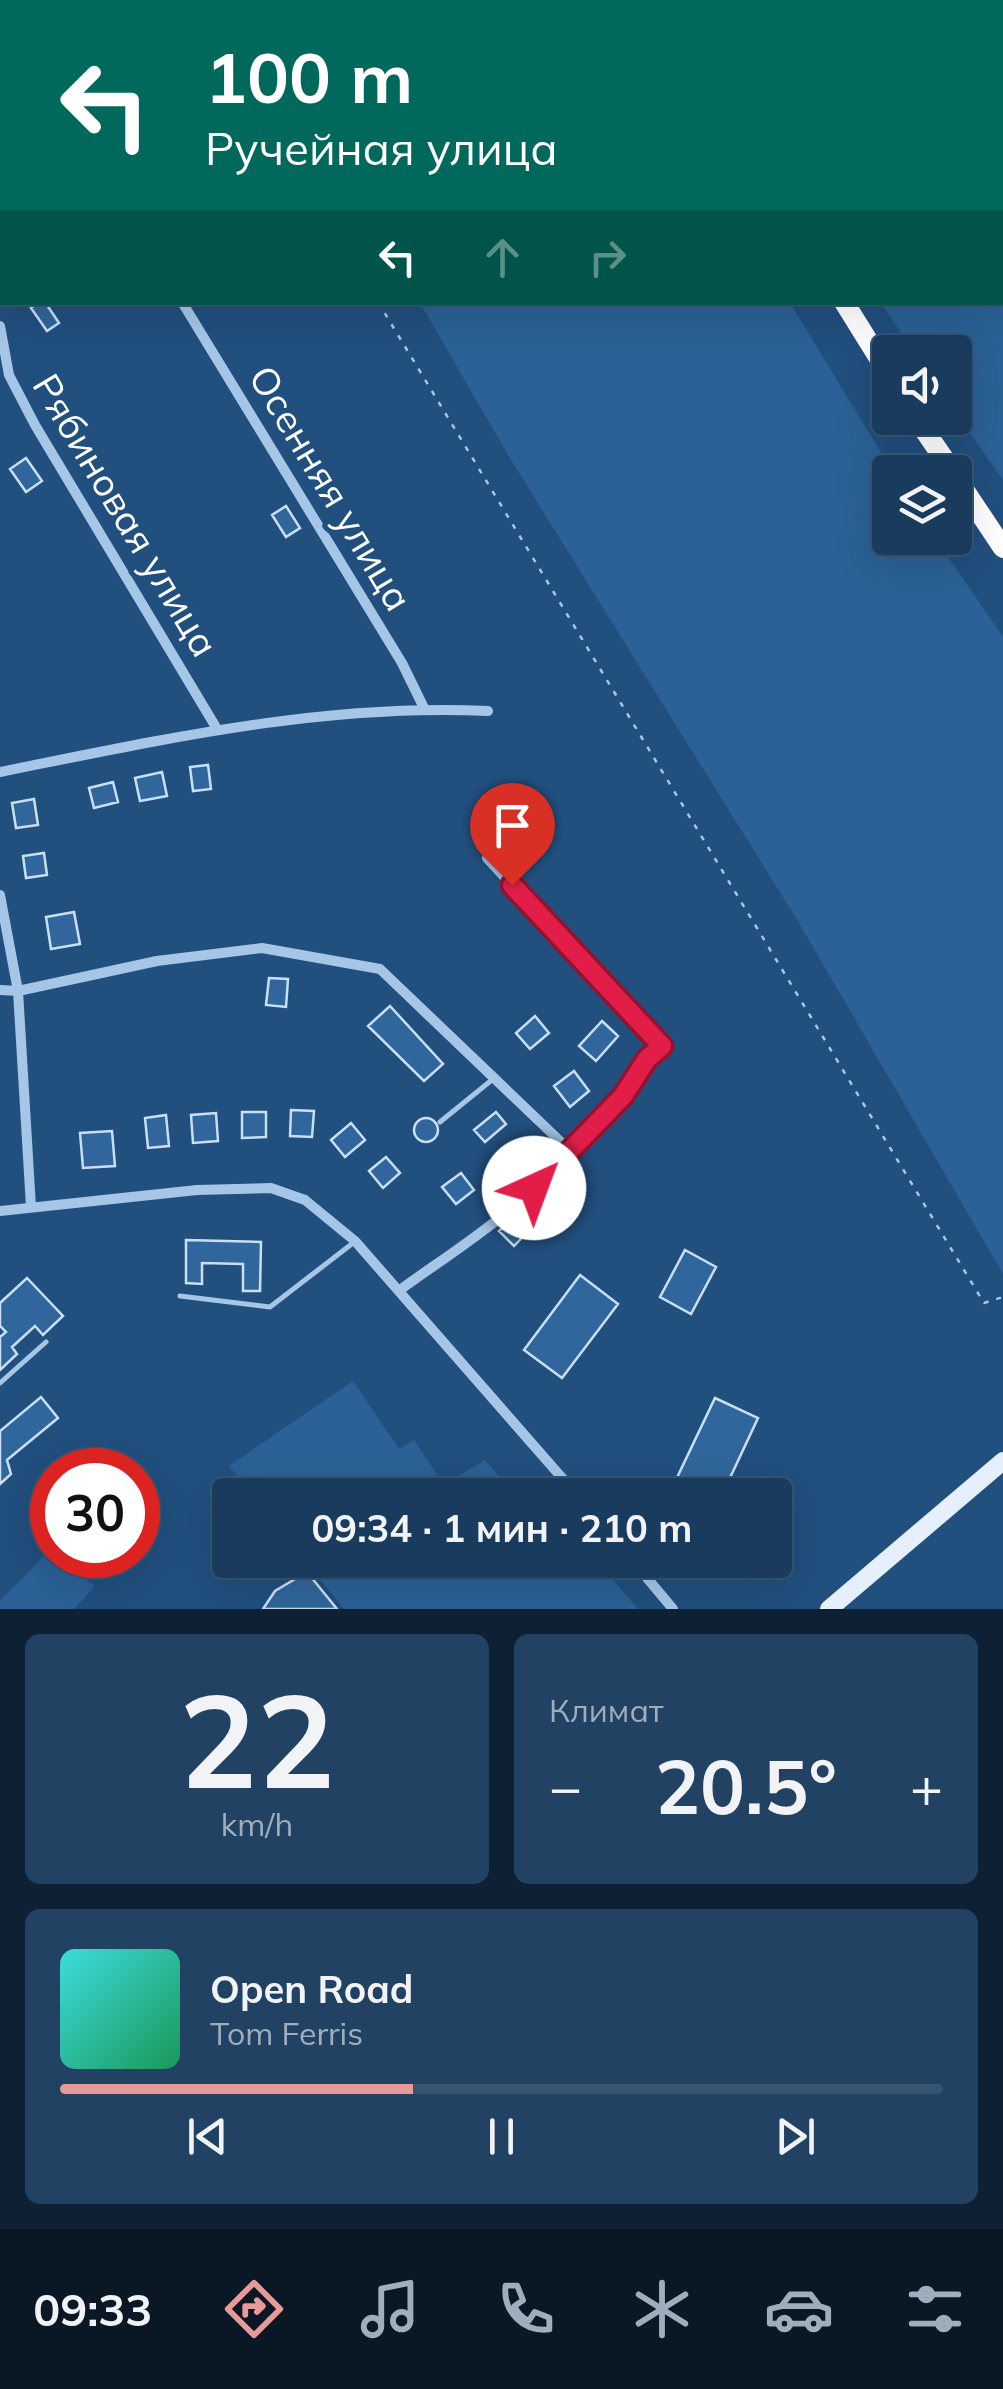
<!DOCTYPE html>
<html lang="ru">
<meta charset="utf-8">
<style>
:root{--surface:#193b5e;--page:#224264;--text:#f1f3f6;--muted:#9fadbc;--line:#375573;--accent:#e69b98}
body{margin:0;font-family:Mulish,sans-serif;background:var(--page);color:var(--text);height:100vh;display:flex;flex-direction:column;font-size:38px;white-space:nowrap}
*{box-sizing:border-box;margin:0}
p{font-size:32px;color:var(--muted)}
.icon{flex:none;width:55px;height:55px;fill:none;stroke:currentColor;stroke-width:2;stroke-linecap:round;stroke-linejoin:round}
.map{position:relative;height:1609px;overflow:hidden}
.details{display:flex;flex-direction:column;gap:25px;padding:25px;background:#0e2034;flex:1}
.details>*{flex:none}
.banner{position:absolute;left:0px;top:0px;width:1005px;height:305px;box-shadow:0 10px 40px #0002,0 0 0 2px var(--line);background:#00695c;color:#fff;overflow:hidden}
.tools{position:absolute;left:872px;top:335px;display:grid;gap:20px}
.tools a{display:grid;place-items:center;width:100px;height:100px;border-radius:10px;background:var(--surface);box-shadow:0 10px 40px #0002,0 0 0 2px var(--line);font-size:50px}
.speed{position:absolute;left:30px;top:1448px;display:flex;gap:20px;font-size:50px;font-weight:700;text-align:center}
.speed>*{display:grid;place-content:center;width:130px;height:130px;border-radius:50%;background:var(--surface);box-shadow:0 10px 40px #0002,0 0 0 2px var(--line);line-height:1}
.speed .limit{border:15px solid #d22;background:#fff;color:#111}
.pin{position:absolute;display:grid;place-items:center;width:85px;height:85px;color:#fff;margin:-102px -42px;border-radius:50% 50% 50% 0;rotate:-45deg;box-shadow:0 0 10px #0007}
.pin .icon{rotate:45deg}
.me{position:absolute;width:110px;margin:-55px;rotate:43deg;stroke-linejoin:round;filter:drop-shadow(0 0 8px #0008)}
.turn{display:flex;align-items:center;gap:35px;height:210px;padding:0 40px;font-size:45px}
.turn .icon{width:130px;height:130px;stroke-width:2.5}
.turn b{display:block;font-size:70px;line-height:85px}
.lanes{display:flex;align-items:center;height:95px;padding:0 40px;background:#0003;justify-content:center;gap:50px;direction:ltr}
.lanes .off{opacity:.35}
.big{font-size:75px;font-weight:700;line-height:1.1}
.details .tile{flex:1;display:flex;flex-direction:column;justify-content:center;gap:15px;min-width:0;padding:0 35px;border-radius:15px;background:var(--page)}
.details .dial{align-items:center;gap:0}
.dial b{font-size:130px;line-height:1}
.song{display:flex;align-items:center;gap:30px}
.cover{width:120px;height:120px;border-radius:15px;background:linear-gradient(135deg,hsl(180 70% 55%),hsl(150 70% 35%))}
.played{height:10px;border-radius:5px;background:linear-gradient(90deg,var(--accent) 40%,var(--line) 40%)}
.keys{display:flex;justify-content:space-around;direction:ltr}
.heat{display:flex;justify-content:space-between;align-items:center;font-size:55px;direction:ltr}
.details .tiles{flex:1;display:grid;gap:25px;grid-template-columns:1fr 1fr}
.tile:last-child{grid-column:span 2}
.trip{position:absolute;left:212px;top:1478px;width:580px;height:100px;border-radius:10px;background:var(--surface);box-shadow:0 10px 40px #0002,0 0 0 2px var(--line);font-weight:700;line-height:100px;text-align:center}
.dock{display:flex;height:160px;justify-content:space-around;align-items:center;background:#0a1826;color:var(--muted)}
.dock .icon{width:70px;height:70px}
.dock .on{color:var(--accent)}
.dock b{font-size:45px;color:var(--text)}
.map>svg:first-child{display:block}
.green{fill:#2b6196}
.building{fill:#30669b;stroke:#c8dff5;stroke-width:2.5}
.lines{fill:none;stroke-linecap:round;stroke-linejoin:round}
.path{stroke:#a5c6e7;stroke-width:2.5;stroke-dasharray:5 8;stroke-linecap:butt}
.lane{stroke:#a5c6e7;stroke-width:5}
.street{stroke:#a5c6e7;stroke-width:10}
.primary{stroke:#e6f0fd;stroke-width:18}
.highway{stroke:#fff;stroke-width:20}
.route-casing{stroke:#92132f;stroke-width:25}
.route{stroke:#e11d48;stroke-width:18}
.labels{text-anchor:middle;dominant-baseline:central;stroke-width:10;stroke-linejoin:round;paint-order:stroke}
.street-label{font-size:38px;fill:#fff;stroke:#214f7e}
</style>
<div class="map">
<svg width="1003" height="1609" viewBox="0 0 1003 1609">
<rect width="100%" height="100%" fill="#214f7e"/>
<path class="green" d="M 226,0 L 626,0 L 628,2 L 228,2 Z
M 697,0 L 1003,0 L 1003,1 L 698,2 Z
M 1003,36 L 1003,480 L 955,412 L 955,352 L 914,352 L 881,303 L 1002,302 Z
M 420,303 L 790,303 L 893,472 L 890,538 L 935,538 L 1003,637 L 1003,1274 L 799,923 L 511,460 Z
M 353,1381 L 399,1449 L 414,1440 L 444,1485 L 485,1460 L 515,1495 L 252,1495 L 229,1466 Z
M 47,1553 L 95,1586 L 74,1609 L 0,1609 L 0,1601 Z
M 304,1560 L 571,1560 L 576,1566 L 596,1560 L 638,1609 L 344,1609 Z"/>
<path class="building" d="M 39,302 L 45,302 L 59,323 L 47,331 L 31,308 Z
M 26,458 L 42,481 L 26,492 L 10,469 Z
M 286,506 L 300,528 L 286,537 L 272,515 Z
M 208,765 L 211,789 L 193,791 L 190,767 Z
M 162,772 L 167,796 L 140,801 L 135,778 Z
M 113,782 L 118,802 L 94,808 L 89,788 Z
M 34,799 L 38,825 L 16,828 L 12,803 Z
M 44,853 L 47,875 L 26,878 L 23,856 Z
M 74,912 L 80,944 L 51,949 L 46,917 Z
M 269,978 L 288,979 L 286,1007 L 266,1005 Z
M 390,1006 L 443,1064 L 424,1081 L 368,1026 Z
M 535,1016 L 549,1033 L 530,1049 L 516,1033 Z
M 602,1021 L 618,1036 L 596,1061 L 579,1046 Z
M 574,1071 L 589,1091 L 570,1107 L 554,1086 Z
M 291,1110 L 314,1111 L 312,1137 L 290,1136 Z
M 242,1112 L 266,1112 L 266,1137 L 242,1138 Z
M 496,1112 L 506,1124 L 485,1142 L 474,1130 Z
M 216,1113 L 218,1141 L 193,1143 L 191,1115 Z
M 166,1115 L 169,1146 L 148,1148 L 145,1118 Z
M414 1130a12 12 0 1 1 24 0a12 12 0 1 1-24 0Z
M 351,1123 L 365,1140 L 345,1157 L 331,1140 Z
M 112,1131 L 115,1166 L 83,1168 L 80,1133 Z
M 386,1157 L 400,1173 L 383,1188 L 369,1171 Z
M 461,1173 L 474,1190 L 456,1204 L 442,1187 Z
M 519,1213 L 533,1226 L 514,1246 L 499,1231 Z
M 186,1240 L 261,1242 L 260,1291 L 243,1291 L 243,1264 L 202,1263 L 202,1284 L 186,1283 Z
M 685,1250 L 716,1267 L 691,1314 L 660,1297 Z
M 580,1275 L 618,1304 L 562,1378 L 524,1350 Z
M 27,1278 L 63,1316 L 43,1335 L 35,1326 L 12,1347 L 17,1354 L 0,1370 L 0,1337 L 6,1332 L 0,1326 L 0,1303 Z
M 41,1397 L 58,1418 L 7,1460 L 11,1474 L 0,1484 L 0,1431 Z
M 715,1398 L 758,1418 L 722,1495 L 697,1495 L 674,1484 Z
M 307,1572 L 337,1609 L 263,1609 L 275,1591 Z"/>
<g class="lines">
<path class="path" d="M 194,0 L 196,2
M 378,302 L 984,1303 L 1003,1297"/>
<path class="lane" d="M 440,1122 L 493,1079
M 180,1296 L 270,1307 L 353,1243
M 0,1383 L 46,1342"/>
<path class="street" d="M 182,302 L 402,663 L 424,708
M 0,326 L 9,375 L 35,425 L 217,729
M 0,772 C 160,740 323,703 488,711
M 487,858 L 662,1047 L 647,1059 L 623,1096 L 559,1160
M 0,895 L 18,991 L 31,1207
M 0,990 L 18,991 L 157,961 L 262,948 L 380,969 L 562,1143 C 552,1193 442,1258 400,1290
M 0,1211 L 197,1190 L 271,1188 L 305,1200 L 355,1241 L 577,1495
M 632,1560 L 673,1609"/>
<path class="primary" d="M 829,1609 L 1003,1461"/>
<path class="highway" d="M 673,0 L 674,2
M 844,302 L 890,376
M 916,418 L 953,472
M 955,476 L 1003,548"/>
</g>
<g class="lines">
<defs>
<path id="route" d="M 512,885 L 662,1046 L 647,1059 L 623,1096 L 534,1188"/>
</defs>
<use href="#route" class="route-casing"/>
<use href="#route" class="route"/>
</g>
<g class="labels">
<g class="street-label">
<text transform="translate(331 488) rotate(59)">Осенняя улица</text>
<text transform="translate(126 515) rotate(59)">Рябиновая улица</text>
</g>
</g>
</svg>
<div class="tools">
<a><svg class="icon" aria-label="sound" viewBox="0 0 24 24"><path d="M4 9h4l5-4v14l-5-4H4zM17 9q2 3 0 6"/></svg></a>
<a><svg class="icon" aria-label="layers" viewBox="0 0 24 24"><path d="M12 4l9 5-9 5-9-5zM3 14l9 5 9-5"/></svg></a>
</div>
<div class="speed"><div class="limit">30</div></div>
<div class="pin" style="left:512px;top:885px;background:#d93025"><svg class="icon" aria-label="arrive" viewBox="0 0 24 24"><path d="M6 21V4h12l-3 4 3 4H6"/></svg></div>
<svg class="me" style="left:534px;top:1188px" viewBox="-20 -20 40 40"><circle r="19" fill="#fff"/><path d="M0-13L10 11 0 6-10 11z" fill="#e11d48"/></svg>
<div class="trip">09:34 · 1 мин · 210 m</div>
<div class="banner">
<div class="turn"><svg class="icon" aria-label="left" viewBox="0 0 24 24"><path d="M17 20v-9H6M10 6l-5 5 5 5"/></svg><div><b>100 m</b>Ручейная улица</div></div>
<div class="lanes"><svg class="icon" aria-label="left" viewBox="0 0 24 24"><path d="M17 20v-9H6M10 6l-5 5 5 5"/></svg><svg class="icon off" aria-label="ahead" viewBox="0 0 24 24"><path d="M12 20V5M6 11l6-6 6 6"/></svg><svg class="icon off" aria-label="right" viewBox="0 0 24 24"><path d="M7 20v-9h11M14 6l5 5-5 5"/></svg></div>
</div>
</div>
<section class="details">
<div class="tiles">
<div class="tile dial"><b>22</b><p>km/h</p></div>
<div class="tile"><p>Климат</p>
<div class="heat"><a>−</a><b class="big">20.5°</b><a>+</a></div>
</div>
<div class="tile">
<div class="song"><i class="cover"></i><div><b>Open Road</b><p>Tom Ferris</p></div></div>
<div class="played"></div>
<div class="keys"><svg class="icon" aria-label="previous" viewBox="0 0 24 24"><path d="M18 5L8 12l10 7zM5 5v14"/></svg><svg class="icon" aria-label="pause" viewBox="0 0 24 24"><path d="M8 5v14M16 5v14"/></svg><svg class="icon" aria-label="next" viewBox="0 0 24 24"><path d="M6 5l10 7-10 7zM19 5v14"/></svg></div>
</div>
</div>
</section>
<nav class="dock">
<b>09:33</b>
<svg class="icon on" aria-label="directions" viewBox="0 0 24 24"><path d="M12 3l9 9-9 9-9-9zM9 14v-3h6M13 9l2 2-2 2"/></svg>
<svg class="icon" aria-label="music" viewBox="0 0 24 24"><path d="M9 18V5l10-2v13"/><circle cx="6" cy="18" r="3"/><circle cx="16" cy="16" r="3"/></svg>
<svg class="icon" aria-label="phone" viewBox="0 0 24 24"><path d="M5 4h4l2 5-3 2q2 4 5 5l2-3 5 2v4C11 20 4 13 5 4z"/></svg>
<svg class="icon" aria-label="climate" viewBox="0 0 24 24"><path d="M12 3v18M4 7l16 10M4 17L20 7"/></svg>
<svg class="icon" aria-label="car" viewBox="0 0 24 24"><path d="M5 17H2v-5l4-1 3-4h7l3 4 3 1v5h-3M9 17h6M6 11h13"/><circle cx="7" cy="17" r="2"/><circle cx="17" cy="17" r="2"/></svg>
<svg class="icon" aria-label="filters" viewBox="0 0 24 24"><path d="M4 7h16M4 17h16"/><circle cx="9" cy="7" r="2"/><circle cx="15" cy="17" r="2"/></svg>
</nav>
